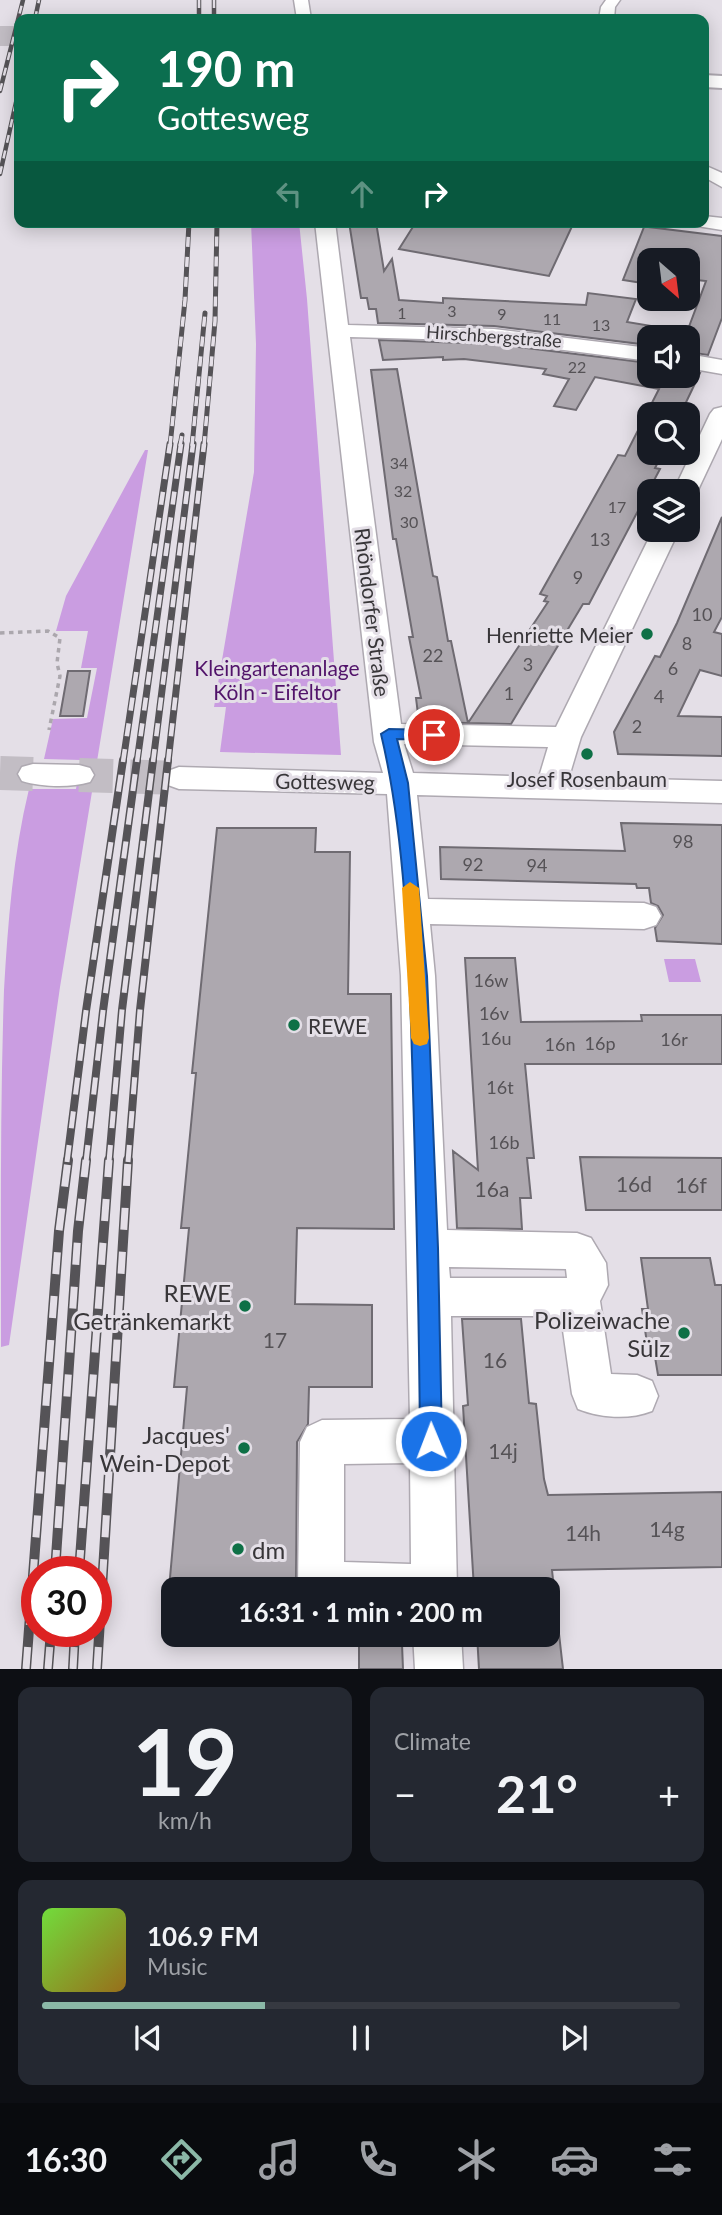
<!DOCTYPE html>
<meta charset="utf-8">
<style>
:root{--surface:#171b24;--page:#242831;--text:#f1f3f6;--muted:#9ea1a6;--line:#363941;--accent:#8bb8a7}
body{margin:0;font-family:Lato,sans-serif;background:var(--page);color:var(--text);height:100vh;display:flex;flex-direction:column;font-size:26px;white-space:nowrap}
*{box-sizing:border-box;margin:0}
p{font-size:23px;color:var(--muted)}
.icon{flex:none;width:38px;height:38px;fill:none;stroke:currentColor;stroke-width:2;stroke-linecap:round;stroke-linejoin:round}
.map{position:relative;height:1669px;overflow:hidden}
.side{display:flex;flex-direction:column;gap:18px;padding:18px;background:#0d0f14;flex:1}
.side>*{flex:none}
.banner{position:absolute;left:14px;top:14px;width:695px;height:214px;border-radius:14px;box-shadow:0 4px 18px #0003;background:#0b6e4f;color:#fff;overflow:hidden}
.needle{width:46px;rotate:152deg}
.fabs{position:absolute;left:637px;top:248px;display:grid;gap:14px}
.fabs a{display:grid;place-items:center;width:63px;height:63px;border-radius:14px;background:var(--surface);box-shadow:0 4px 18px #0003;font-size:35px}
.speed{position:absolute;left:21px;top:1556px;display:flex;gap:14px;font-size:35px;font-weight:700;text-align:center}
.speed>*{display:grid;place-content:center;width:91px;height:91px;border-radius:50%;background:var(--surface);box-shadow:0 4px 18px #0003;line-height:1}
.speed .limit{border:10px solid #d22;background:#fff;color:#111}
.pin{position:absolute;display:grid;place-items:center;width:60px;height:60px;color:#fff;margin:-30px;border:4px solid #fff;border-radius:50%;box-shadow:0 2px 7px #0007}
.me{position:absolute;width:77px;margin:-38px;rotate:359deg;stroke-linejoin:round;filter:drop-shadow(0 0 5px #0008)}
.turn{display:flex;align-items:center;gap:24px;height:147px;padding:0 28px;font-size:32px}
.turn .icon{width:91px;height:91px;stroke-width:2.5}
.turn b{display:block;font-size:49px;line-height:60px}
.lanes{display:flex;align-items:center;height:66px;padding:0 28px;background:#0003;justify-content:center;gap:35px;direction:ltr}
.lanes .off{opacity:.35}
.big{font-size:52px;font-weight:700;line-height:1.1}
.side .tile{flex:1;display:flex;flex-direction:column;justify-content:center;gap:10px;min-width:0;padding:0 24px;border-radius:14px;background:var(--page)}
.side .dial{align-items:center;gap:0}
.dial b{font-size:91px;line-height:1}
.song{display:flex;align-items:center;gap:21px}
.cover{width:84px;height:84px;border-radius:10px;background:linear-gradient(135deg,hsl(100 70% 55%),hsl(40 70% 35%))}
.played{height:7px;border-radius:4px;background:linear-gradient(90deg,var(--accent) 35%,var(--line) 35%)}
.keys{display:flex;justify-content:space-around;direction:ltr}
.heat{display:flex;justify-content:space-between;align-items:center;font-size:38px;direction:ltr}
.side .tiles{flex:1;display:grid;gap:18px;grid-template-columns:1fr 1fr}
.tile:last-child{grid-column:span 2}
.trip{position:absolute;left:161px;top:1577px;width:399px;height:70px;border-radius:14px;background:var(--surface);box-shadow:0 4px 18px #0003;font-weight:700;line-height:70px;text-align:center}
.tab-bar{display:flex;height:112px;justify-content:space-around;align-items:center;background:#090b0e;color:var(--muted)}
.tab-bar .icon{width:49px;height:49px}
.tab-bar .on{color:var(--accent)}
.tab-bar b{font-size:32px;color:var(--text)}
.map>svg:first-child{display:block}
.green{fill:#ca9de1}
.building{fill:#ada8af;stroke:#6f6b72;stroke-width:2}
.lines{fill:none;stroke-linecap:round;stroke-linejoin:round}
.minor-tunnel{stroke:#c2bdc4;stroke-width:34;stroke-dasharray:34 17;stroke-linecap:butt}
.major-tunnel{stroke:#c2bdc4;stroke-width:20;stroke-dasharray:20 10;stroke-linecap:butt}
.minor-casing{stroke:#aea9b1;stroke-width:3}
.major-casing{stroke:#aea9b1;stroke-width:4}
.path{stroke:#aba7ad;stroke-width:3.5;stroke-dasharray:4.5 4.5;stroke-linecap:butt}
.minor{fill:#fff;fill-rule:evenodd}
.major{fill:#fff;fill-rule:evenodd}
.rail-far4-casing{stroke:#555357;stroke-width:4.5}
.rail-far3-casing{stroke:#555357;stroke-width:5}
.rail-far2-casing{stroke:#555357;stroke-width:7}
.rail-far1-casing{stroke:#555357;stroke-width:8}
.rail-casing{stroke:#555357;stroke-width:10}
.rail-far4{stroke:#e4dfe7;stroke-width:2.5;stroke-dasharray:8;stroke-linecap:butt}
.rail-far3{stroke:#e4dfe7;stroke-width:3.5;stroke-dasharray:10;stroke-linecap:butt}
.rail-far2{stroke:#e4dfe7;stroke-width:4.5;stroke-dasharray:13;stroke-linecap:butt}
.rail-far1{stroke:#e4dfe7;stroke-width:5;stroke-dasharray:17;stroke-linecap:butt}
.rail{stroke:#e4dfe7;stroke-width:7;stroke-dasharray:22;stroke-linecap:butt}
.route{fill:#1a73e8;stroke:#114b97;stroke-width:2}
.slow{fill:#f59e0b}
.poi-dot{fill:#0e7046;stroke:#e4dfe7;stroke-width:2.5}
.labels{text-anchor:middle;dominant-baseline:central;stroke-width:6;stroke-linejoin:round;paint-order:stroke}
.far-number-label{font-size:16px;fill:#555256}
.far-street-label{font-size:18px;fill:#383639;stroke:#e4dfe7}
.number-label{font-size:18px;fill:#555256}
.street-label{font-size:21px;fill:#383639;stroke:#e4dfe7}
.poi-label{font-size:21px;fill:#383639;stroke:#e4dfe7;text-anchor:end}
.park-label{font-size:21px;fill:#51136a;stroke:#e4dfe7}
.near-number-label{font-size:21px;fill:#555256}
.near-poi-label{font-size:24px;fill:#383639;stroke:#e4dfe7;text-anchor:end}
</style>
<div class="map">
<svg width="722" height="1669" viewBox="0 0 722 1669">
<rect width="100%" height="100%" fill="#e4dfe7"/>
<path class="green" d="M 251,222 L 299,222 L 307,299 L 341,755 L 220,752 L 226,707 L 214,707 L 254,472 L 256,344 Z
M 145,450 L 148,450 L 60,987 L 9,1345 L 1,1347 C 1,1228 0,1109 4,990 C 8,922 13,855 29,789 L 76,789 L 81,760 L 44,759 L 53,719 L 87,718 L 97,668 L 81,668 L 88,631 L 56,631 L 66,596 Z
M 664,959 L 695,959 L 701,982 L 669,982 Z"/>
<path class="building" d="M 349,222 L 376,222 L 384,271 L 392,259 L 399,300 L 443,303 L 443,298 L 586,305 L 588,293 L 636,299 L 627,322 L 687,332 L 706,281 L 688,279 L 688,261 L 649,261 L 649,284 L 623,280 L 646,222 L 649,222 L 649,227 L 722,236 L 722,318 L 708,355 L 688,352 L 688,338 L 649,338 L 649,345 L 494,326 L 378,323 L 376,309 L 369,309 L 367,298 L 361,298 Z
M 416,222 L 574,222 L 549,276 L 399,249 Z
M 379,340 L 494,344 L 649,363 L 649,376 L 688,376 L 688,371 L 700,373 L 680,415 L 649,415 L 649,453 L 663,453 L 655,468 L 660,469 L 589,604 L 583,604 L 511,724 L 468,723 L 548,602 L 544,601 L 547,596 L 540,594 L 618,455 L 625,456 L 659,389 L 595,377 L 576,410 L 554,406 L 569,379 L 543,374 L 546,369 L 464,359 L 443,360 L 443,357 L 383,360 Z
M 397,369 L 433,576 L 437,577 L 448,641 L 451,641 L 468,723 L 419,722 L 416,698 L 421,698 L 409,637 L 413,637 L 396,539 L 393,539 L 371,370 Z
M 722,517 L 722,617 L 714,632 L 722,634 L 722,676 L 700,670 L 678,716 L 722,717 L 722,756 L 618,754 L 614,732 L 655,656 L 660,657 L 677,623 Z
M 68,671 L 90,671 L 83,716 L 60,716 Z
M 621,823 L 722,825 L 722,944 L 657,941 L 655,928 L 663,915 L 658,906 L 651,903 L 649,888 L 637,888 L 636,884 L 441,879 L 440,847 L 625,851 Z
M 217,828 L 316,828 L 315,852 L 350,852 L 348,994 L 391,994 L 394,1229 L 297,1228 L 295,1304 L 372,1305 L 372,1387 L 309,1387 L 308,1424 L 297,1442 L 296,1589 L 169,1589 L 187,1387 L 174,1387 L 189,1228 L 181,1228 L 196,1073 L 192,1073 Z
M 465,958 L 515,958 L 521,1022 L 642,1021 L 641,1015 L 722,1015 L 722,1064 L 525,1064 L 534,1158 L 527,1158 L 531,1198 L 520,1198 L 522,1229 L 457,1228 L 453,1151 L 478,1170 Z
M 580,1157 L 722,1158 L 722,1210 L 586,1210 Z
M 641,1258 L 710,1258 L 715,1285 L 722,1285 L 722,1375 L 658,1375 L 655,1357 L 649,1357 L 642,1309 L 648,1309 Z
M 462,1319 L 521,1319 L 529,1403 L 536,1404 L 544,1479 L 548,1495 L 722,1492 L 722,1567 L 552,1570 L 554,1589 L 474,1589 L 463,1406 L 468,1405 Z
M 477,1634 L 559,1634 L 563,1669 L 479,1669 Z
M 402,1644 L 403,1669 L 359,1669 L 359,1646 Z"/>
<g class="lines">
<path class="minor-tunnel" d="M 0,773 L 33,774
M 79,775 L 179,778"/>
<path class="major-tunnel" d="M 0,36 L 19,36"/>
<defs>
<path id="minor" d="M 294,0 L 308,0 L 311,19 L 297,19 Z
M 606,0 L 620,0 L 615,7 L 614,19 L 599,19 L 601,7 Z
M 704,165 L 722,173 L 722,187 L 704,177 Z
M 704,216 L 722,218 L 722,230 L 697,226 L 695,222 L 704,222 Z
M 315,222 L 335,222 L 348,325 L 494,329 L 649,348 L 649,361 L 494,341 L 350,337 L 401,724 L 556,727 L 653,530 L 679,530 L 581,737 L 569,777 L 722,781 L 722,803 L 417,795 L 428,899 L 644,903 L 656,907 L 661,916 L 656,925 L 644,929 L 430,924 L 435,976 L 447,1230 L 577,1233 L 591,1238 L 606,1263 L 608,1285 L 600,1301 L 611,1374 L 637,1375 L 652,1381 L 658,1396 L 652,1411 C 629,1420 601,1418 578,1409 L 572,1394 L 561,1316 L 451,1316 L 457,1589 L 299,1589 L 298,1585 L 300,1442 L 307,1427 L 322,1420 L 410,1419 L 401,976 L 387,794 L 179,789 L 168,785 L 164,778 L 168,771 L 179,767 L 383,773 L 374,742 ZM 404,744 L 548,747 L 539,777 L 413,773 ZM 449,1267 L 566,1269 L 567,1278 L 450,1278 ZM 410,1463 L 411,1564 L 344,1562 L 344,1464 Z
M 688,354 L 722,360 L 722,374 L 688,368 Z
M 722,407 L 722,439 L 697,492 L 694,497 L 688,499 L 688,492 L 673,492 L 710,414 L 714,409 Z
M 33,764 L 79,765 L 90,768 L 94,775 L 90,782 C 70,788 42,787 22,781 L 18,774 L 22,767 Z
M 413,1634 L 461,1634 L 463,1669 L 415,1669 Z"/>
<path id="major" d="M 704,75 L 722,76 L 722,88 L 704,87 Z"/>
</defs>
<use href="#minor" class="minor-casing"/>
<use href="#major" class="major-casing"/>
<path class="path" d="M 0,633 L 48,631 L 60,638 L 57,663 L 60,676 L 49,730"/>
<use href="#minor" class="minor"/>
<use href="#major" class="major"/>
<defs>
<path id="rail-far4" d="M 199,0 L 199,19
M 214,0 L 214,19
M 35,19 L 39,0
M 0,91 L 23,0
M 0,174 L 19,89"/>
<path id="rail-far3" d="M 170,446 L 185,300 L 189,222
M 180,446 L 182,435
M 192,446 L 205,313
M 204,446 L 215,321 L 217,222"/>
<path id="rail-far2" d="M 123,762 L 170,444
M 137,762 L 181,444
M 153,762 L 193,444
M 168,762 L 204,444"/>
<path id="rail-far1" d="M 67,1162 L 86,1011 L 123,760
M 86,1162 L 103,1011 L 137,760
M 109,1162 L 122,1010 L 153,760
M 128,1162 L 140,1010 L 168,760"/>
<path id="rail" d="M 55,1572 L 78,1231 L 86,1160
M 79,1572 L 109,1160
M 26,1669 L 59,1231 L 68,1160
M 48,1669 L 51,1631
M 73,1669 L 75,1631
M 97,1669 L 128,1160"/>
</defs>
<use href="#rail-far4" class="rail-far4-casing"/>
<use href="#rail-far3" class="rail-far3-casing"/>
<use href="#rail-far2" class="rail-far2-casing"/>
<use href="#rail-far1" class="rail-far1-casing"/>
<use href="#rail" class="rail-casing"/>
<use href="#rail-far4" class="rail-far4"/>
<use href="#rail-far3" class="rail-far3"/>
<use href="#rail-far2" class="rail-far2"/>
<use href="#rail-far1" class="rail-far1"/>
<use href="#rail" class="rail"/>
</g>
<path class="route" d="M 389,729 L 434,730 L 442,735 L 434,740 L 397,739 L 408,783 L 427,976 L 438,1248 L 442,1441 L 439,1448 L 431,1452 L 424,1448 L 420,1441 C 419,1313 416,1185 412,1057 C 409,953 405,835 381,734 Z"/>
<path class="slow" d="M 410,882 L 419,888 L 429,1038 L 427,1044 L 420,1046 L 414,1044 L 411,1038 L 402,888 Z"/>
<g class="poi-dot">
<circle cx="647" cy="634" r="7"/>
<circle cx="587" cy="754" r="7"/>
<circle cx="294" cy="1025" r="7"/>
<circle cx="245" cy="1306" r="7"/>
<circle cx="684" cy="1333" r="7"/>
<circle cx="244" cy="1448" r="7"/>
<circle cx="238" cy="1549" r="7"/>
</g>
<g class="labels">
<g class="far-number-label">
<text x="452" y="310">3</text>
<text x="402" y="312">1</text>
<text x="502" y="313">9</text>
<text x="552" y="318">11</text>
<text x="601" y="324">13</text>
<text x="577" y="366">22</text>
<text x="399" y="462">34</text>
<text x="403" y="490">32</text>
<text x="617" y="506">17</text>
<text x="409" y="521">30</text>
</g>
<g class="far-street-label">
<text transform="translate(494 336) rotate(4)">Hirschbergstraße</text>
</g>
<g class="number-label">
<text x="600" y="539">13</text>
<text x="578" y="577">9</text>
<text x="702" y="614">10</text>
<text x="687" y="643">8</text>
<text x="433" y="655">22</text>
<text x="528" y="664">3</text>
<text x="673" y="668">6</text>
<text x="509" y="693">1</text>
<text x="659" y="696">4</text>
<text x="637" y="726">2</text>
<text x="683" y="841">98</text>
<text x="473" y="864">92</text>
<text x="537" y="865">94</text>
<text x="491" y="980">16w</text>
<text x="494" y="1013">16v</text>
<text x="496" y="1038">16u</text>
<text x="674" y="1039">16r</text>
<text x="600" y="1043">16p</text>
<text x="560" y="1044">16n</text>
<text x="500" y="1087">16t</text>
<text x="504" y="1142">16b</text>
</g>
<g class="street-label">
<text transform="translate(373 612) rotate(83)">Rhöndorfer Straße</text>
<text transform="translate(325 781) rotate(1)">Gottesweg</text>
</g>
<g class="poi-label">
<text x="633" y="634">Henriette Meier</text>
<text x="587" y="778" text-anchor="middle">Josef Rosenbaum</text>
<text x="308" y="1025" text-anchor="start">REWE</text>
</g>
<g class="park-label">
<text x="277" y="667">Kleingartenanlage<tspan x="277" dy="24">Köln - Eifeltor</tspan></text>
</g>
<g class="near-number-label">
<text x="634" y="1183">16d</text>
<text x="691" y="1184">16f</text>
<text x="492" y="1188">16a</text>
<text x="275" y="1339">17</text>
<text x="495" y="1359">16</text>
<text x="503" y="1450">14j</text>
<text x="667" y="1528">14g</text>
<text x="583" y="1532">14h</text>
</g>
<g class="near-poi-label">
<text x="231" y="1292">REWE<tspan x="231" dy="28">Getränkemarkt</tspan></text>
<text x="670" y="1319">Polizeiwache<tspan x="670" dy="28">Sülz</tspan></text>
<text x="230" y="1434">Jacques'<tspan x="230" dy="28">Wein-Depot</tspan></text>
<text x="252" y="1549" text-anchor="start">dm</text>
</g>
</g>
</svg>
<div class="fabs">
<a><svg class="needle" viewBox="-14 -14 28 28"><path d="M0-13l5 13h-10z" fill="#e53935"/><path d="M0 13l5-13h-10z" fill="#9ea1a6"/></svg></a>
<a><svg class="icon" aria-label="sound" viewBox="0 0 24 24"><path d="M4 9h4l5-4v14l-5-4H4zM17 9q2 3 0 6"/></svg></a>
<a><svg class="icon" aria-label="search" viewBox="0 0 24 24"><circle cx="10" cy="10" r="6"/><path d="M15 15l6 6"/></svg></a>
<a><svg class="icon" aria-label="layers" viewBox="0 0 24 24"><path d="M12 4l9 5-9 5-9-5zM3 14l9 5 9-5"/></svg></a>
</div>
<div class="speed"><div class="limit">30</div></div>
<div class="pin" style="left:434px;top:735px;background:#d93025"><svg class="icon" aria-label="arrive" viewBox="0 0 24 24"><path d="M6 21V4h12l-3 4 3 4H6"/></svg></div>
<svg class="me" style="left:431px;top:1441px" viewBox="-20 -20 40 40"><circle r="17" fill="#1a73e8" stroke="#fff" stroke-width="3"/><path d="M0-11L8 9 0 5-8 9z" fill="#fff"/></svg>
<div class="trip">16:31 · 1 min · 200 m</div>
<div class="banner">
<div class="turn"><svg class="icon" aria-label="right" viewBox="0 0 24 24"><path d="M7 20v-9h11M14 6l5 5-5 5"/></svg><div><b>190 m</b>Gottesweg</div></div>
<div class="lanes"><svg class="icon off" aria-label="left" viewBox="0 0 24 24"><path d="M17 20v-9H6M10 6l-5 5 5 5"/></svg><svg class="icon off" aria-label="ahead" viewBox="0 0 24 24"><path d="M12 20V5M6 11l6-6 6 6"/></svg><svg class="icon" aria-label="right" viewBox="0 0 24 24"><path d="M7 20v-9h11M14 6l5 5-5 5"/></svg></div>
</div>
</div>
<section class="side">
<div class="tiles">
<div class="tile dial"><b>19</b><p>km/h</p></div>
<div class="tile"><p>Climate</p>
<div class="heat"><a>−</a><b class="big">21°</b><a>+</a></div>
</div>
<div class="tile">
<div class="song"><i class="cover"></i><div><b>106.9 FM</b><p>Music</p></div></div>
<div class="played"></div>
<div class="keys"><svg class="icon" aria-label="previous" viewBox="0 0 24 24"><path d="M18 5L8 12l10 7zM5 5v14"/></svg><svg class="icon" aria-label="pause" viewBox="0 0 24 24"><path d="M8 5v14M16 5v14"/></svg><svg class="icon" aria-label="next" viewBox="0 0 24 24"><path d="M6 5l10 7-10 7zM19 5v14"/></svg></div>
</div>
</div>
</section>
<nav class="tab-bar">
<b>16:30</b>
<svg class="icon on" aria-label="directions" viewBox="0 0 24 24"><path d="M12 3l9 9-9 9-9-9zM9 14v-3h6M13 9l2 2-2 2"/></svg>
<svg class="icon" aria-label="music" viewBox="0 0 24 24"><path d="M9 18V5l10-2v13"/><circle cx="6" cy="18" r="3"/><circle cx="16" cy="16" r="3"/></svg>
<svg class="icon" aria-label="phone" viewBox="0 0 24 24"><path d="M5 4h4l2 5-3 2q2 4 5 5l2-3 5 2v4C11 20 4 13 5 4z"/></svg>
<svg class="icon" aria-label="climate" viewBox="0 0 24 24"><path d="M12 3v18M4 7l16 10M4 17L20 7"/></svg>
<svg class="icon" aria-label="car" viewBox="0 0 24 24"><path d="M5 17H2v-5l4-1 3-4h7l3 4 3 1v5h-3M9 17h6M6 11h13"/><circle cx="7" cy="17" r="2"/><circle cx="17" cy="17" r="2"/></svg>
<svg class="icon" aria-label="filters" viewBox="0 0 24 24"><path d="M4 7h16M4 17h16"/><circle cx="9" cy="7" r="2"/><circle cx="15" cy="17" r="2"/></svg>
</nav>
